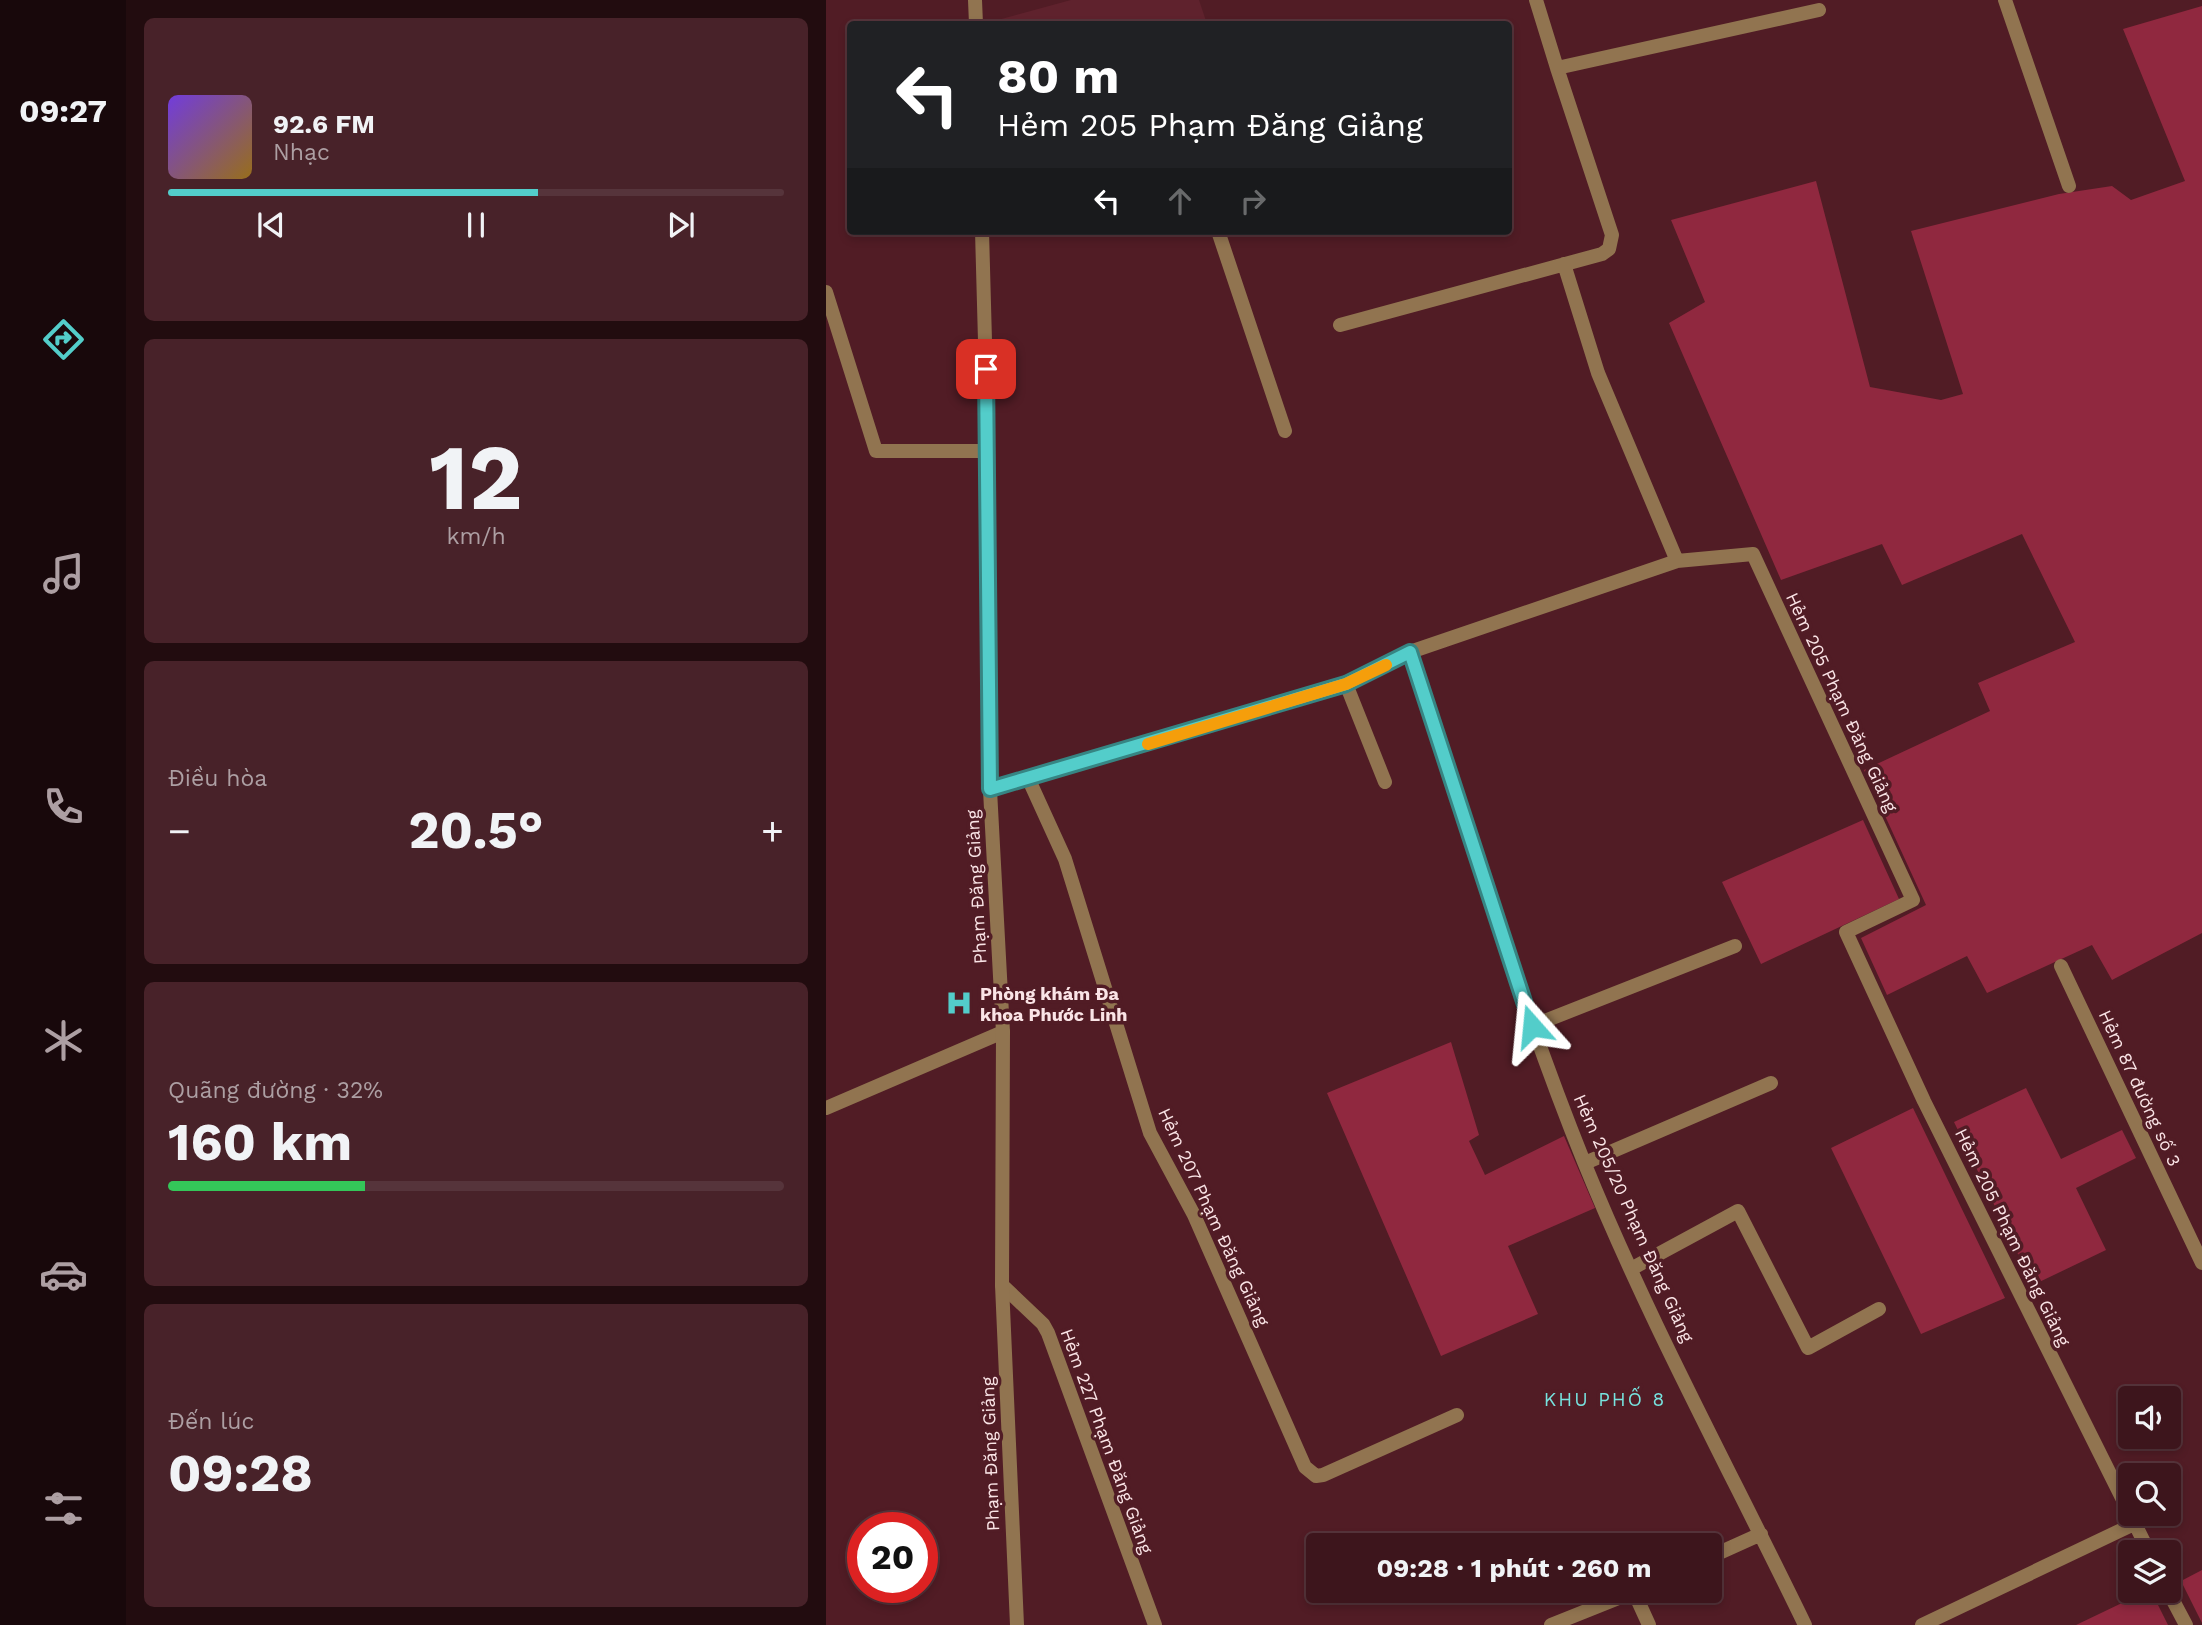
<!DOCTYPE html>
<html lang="vi">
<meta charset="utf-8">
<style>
:root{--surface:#3d151c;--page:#482229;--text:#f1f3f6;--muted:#ad9fa3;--line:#56343b;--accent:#53cdca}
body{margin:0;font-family:"Work Sans",sans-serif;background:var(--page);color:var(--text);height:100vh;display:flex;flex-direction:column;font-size:26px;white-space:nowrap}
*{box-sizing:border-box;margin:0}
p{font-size:23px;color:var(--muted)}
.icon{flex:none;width:38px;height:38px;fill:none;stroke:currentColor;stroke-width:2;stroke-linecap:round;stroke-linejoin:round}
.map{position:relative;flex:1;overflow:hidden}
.details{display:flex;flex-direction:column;gap:18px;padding:18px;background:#220c0f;width:700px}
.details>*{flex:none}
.banner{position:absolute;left:21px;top:21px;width:665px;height:214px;border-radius:7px;box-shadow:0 4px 10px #0003,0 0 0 2px var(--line);background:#202124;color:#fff;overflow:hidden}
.buttons{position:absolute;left:1292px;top:1386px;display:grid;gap:14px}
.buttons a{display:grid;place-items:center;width:63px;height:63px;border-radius:7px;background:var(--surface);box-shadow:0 4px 10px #0003,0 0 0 2px var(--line);font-size:35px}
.speed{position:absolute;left:21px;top:1512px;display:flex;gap:14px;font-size:35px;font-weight:700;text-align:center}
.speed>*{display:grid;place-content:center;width:91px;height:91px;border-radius:50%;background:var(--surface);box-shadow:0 4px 10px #0003,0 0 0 2px var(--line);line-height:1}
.speed .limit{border:10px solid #d22;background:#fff;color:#111}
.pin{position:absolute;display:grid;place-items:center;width:60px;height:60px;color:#fff;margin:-30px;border-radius:14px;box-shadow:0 4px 10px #0006}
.me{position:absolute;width:77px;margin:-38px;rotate:342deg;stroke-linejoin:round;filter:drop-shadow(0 0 5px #0008)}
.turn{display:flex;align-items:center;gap:24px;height:147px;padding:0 35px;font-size:32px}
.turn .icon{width:91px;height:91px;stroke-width:2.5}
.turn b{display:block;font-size:49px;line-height:60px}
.lanes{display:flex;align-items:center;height:66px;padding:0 35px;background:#0003;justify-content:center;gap:35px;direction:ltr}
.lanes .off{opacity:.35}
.big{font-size:52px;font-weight:700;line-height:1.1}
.details .card{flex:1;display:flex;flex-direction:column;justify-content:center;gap:10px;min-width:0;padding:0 24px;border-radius:10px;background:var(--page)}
.details .dial{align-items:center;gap:0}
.dial b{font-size:91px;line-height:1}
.song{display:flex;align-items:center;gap:21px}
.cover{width:84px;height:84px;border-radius:10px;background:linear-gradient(135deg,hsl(260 70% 55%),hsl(40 70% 35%))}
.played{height:7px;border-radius:4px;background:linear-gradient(90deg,var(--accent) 60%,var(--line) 60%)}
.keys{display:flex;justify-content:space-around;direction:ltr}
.heat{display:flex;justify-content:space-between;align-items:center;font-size:38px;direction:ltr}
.charge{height:10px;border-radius:5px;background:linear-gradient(90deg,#34c759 32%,var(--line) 0)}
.trip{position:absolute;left:480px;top:1533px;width:416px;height:70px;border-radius:7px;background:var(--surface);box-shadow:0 4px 10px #0003,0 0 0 2px var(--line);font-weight:700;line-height:70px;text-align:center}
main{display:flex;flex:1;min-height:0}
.tab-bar{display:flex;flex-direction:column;width:126px;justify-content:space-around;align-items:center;background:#18080b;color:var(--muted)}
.tab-bar .icon{width:49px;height:49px}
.tab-bar .selected{color:var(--accent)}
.tab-bar b{font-size:32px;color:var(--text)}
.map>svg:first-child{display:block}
.built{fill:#5f222d}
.green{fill:#90283f}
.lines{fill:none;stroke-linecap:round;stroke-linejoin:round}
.service{stroke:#917450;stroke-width:14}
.minor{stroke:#917450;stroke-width:14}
.tertiary{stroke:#917450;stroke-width:14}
.route-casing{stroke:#368583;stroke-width:18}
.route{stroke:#53cdca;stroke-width:12}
.slow{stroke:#f59e0b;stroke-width:12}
.labels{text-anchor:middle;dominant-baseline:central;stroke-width:7;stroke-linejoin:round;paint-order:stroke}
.street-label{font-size:18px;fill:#fae4e6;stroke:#511c25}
.poi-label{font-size:18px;font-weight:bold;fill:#fae4e6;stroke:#511c25;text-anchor:start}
.neighbourhood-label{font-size:19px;letter-spacing:2px;fill:#77e3df;stroke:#511c25}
</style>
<main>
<nav class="tab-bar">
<b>09:27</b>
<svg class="icon selected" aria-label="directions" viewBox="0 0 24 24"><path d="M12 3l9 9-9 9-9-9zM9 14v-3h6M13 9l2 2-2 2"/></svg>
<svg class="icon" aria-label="music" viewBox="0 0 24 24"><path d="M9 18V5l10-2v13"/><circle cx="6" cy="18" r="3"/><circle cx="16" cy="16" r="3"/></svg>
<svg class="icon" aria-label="phone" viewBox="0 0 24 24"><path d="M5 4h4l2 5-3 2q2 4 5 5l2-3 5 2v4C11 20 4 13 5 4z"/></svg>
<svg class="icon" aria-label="climate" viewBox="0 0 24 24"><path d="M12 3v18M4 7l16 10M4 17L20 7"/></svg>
<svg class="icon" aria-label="car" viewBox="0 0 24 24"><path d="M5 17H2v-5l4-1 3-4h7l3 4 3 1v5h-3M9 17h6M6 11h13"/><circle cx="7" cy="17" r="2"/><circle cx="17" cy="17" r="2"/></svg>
<svg class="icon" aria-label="filters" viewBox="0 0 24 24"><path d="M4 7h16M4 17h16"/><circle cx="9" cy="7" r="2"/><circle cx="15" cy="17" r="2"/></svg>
</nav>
<section class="details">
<div class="card">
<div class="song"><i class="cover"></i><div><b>92.6 FM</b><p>Nhạc</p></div></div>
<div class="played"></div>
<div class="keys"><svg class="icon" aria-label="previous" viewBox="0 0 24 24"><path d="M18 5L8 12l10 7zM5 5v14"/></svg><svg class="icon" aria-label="pause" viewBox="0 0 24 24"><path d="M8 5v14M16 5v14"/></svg><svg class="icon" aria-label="next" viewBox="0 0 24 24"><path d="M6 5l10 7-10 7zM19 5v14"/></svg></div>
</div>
<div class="card dial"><b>12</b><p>km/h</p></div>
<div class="card"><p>Điều hòa</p>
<div class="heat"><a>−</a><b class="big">20.5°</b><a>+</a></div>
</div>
<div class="card"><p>Quãng đường · 32%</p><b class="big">160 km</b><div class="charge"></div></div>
<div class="card"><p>Đến lúc</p><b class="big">09:28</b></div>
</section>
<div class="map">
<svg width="1376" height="1625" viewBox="0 0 1376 1625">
<rect width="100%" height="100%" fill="#511c25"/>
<path class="built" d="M 245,0 L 373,0 L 381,24 L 168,24 L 168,21 Z"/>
<path class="green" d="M 1376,6 L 1376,933 L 1286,980 L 1266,945 L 1161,993 L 1141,956 L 1061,995 L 1035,938 L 1100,905 L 1038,770 L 1164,711 L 1152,683 L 1249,642 L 1196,534 L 1076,585 L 1056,544 L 955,580 L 843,323 L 879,302 L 845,220 L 990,181 L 1044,387 L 1115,400 L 1137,394 L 1085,231 L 1233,194 L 1286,186 L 1305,200 L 1359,181 L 1297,29 Z
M 1037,820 L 1073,899 L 935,964 L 896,882 Z
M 625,1042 L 653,1135 L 643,1141 L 659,1175 L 738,1136 L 769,1208 L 682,1246 L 712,1314 L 615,1356 L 501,1093 Z
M 1200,1088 L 1235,1159 L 1296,1130 L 1310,1158 L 1250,1188 L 1280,1250 L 1207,1285 L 1128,1122 Z
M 1087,1108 L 1179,1298 L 1095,1334 L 1005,1148 Z
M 1376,1570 L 1376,1623 L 1355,1581 Z
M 1321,1591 L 1325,1591 L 1342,1625 L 1250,1625 Z"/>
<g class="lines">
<path class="service" d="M 710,0 L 731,68 L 993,10
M 1179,0 L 1243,186
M 392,231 L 459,431
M 738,264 L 772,373 L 851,561
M 0,292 L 50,451 L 162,451
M 514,325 L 776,254 L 783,249 L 786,235 L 731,68
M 584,652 C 640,823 691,996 758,1162 C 822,1320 905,1472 979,1625
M 520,684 L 559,782
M 203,780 L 239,859 L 324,1133 L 368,1215 L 479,1467 L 490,1476 L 497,1475 L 631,1415
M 164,790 L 520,684 L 584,652 L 851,561 L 927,554 L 1087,900 L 1020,932 L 1098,1101 L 1323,1552
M 1235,966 L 1376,1263
M 706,1026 L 909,946
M 759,1163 L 945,1083
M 805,1269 L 912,1211 L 982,1348 L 1053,1309
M 176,1285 L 217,1324 L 222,1333 L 329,1625
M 884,1557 L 935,1534
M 1342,1591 L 1360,1625
M 808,1592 L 823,1625
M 725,1625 L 810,1591
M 1096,1625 L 1308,1524"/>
<path class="minor" d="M 0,1108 L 177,1032"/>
<path class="tertiary" d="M 149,0 L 150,24
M 156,231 L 162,451 L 164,790 L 177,1032 L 176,1285 L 191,1625"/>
</g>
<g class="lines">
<defs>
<path id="route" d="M 160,369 L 164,789 L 520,684 L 584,652 L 706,1026"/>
</defs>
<use href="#route" class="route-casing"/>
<use href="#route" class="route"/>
<path class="slow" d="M 322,744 L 520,684 L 560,665"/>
</g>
<defs>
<symbol id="hospital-bare" viewBox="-9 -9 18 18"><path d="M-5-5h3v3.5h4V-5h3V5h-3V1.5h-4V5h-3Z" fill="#53cdca" stroke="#511c25" stroke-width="2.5" paint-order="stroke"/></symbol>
</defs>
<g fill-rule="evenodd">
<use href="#hospital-bare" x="114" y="984" width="38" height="38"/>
</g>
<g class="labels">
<g class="street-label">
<text transform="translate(1016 702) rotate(65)">Hẻm 205 Phạm Đăng Giảng</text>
<text transform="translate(150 887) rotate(-93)">Phạm Đăng Giảng</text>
<text transform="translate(1314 1088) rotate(65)">Hẻm 87 đường số 3</text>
<text transform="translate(388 1217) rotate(65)">Hẻm 207 Phạm Đăng Giảng</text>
<text transform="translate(808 1218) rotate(66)">Hẻm 205/20 Phạm Đăng Giảng</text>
<text transform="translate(1187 1237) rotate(64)">Hẻm 205 Phạm Đăng Giảng</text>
<text transform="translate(281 1441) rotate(70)">Hẻm 227 Phạm Đăng Giảng</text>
<text transform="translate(164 1454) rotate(-92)">Phạm Đăng Giảng</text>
</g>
<g class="poi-label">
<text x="154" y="993">Phòng khám Đa<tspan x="154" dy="21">khoa Phước Linh</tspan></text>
</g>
<g class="neighbourhood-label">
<text x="779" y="1399">KHU PHỐ 8</text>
</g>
</g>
</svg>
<div class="buttons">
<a><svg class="icon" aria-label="sound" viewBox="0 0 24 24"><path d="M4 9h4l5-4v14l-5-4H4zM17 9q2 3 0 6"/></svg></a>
<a><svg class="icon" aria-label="search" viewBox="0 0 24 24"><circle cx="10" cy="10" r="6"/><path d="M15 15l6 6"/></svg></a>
<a><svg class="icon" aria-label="layers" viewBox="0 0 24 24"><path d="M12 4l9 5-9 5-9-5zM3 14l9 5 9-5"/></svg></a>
</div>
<div class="speed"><div class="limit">20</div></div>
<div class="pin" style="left:160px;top:369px;background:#d93025"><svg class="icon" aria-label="arrive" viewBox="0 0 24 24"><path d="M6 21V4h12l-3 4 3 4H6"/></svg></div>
<svg class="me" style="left:706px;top:1026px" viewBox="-20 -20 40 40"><path d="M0-17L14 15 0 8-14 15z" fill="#53cdca" stroke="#fff" stroke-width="4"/></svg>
<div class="trip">09:28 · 1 phút · 260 m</div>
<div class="banner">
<div class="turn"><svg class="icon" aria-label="left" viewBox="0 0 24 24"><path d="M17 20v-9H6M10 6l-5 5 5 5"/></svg><div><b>80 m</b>Hẻm 205 Phạm Đăng Giảng</div></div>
<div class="lanes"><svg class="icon" aria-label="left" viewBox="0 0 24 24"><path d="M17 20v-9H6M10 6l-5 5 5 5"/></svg><svg class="icon off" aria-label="ahead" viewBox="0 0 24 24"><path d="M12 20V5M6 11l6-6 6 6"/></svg><svg class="icon off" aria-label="right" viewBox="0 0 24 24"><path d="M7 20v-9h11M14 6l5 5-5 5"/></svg></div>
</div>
</div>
</main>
